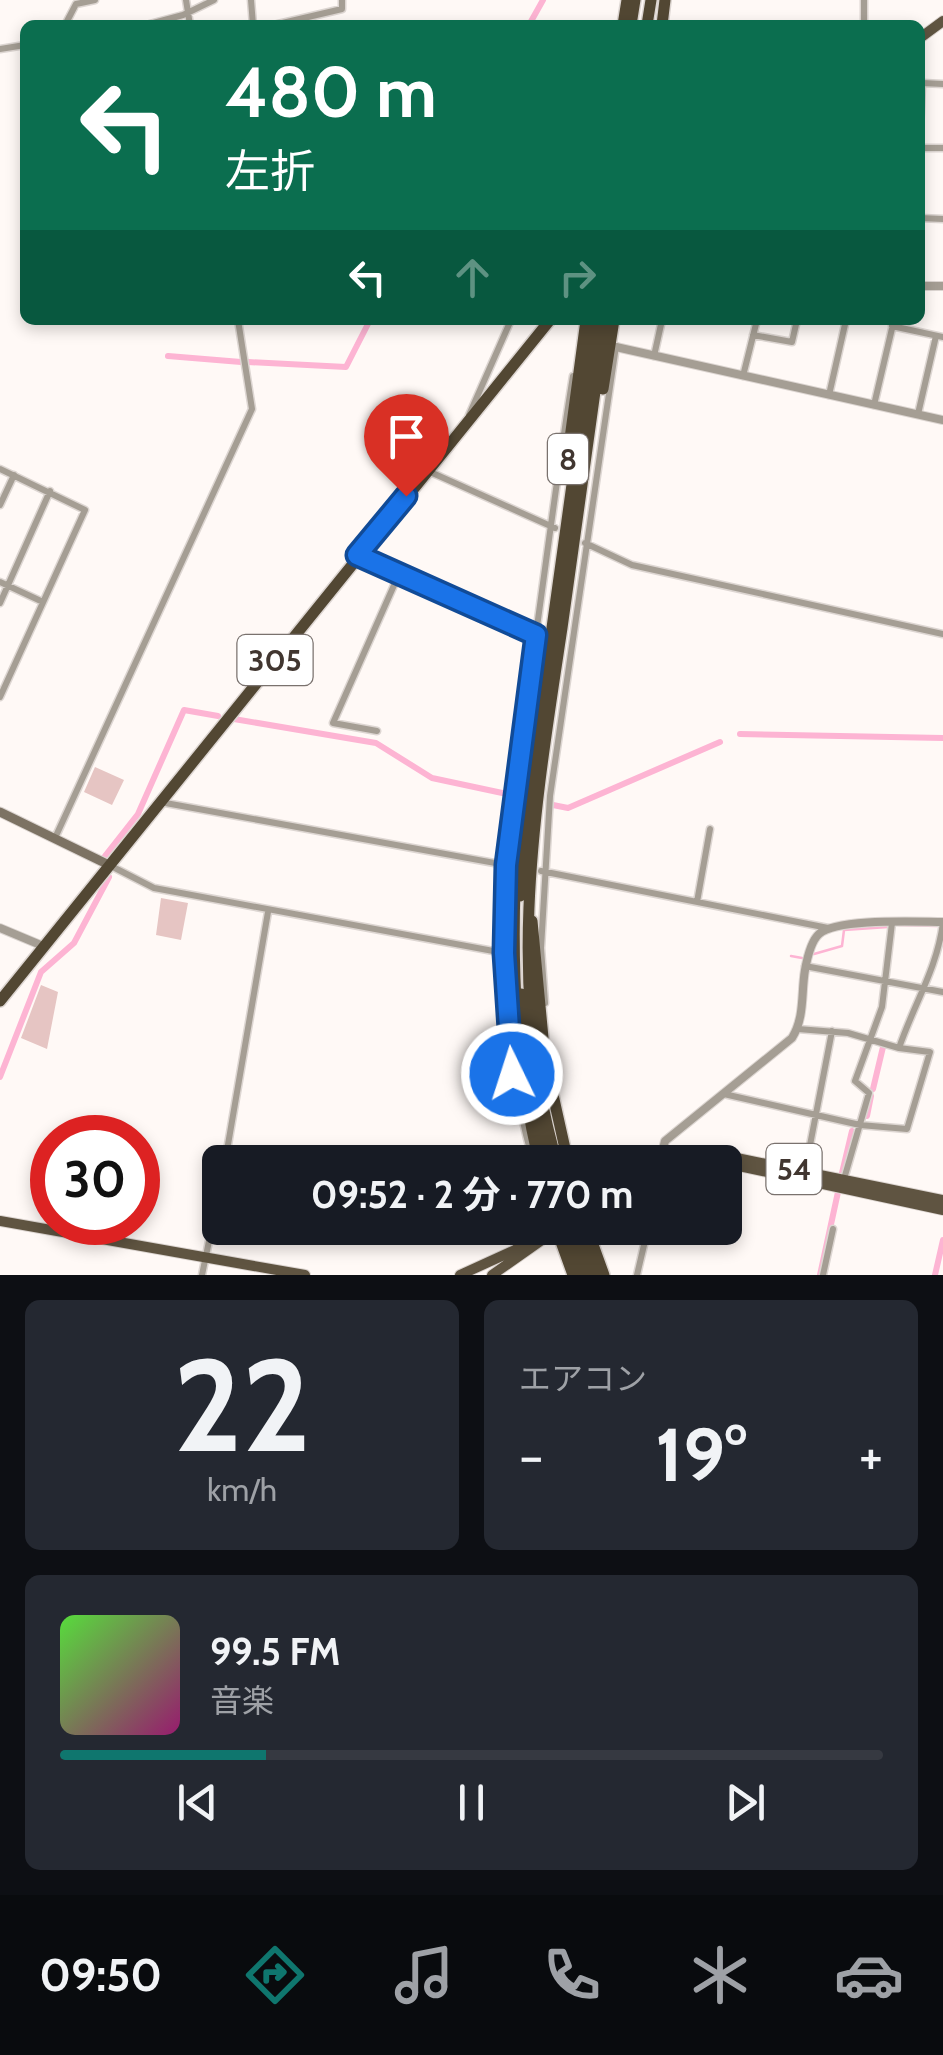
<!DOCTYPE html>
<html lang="ja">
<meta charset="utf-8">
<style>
:root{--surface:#171b24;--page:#242831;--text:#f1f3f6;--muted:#9ea1a6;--line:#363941;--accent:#0f766e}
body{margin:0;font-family:Cabin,"Noto Sans JP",sans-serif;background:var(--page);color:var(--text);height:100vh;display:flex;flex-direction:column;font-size:38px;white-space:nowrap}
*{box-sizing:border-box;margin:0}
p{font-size:32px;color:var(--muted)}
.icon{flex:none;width:55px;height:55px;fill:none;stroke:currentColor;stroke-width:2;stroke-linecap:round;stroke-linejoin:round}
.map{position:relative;height:1275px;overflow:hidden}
.details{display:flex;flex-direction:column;gap:25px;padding:25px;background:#0d0f14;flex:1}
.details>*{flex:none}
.hud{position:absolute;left:20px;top:20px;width:905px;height:305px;border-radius:15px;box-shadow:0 5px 15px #0003;background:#0b6e4f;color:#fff;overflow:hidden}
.speed{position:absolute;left:30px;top:1115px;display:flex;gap:20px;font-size:50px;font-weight:700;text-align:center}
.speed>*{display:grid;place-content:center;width:130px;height:130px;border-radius:50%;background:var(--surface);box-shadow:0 5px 15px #0003;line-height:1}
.speed .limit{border:15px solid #d22;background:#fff;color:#111}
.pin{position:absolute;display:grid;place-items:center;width:85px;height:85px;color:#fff;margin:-102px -42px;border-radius:50% 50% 50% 0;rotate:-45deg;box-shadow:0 0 10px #0007}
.pin .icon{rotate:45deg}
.me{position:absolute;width:110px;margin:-55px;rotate:356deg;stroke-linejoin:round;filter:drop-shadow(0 0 8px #0008)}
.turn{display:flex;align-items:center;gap:35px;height:210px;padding:0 40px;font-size:45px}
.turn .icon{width:130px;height:130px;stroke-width:2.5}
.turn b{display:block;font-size:70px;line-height:85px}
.lanes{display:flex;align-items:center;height:95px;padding:0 40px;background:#0003;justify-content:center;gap:50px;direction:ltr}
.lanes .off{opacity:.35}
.big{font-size:75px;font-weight:700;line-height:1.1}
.details .card{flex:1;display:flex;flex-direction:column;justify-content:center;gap:15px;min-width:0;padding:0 35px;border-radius:15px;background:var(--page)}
.details .dial{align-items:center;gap:0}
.dial b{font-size:130px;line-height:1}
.song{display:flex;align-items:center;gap:30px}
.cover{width:120px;height:120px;border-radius:15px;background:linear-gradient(135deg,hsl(110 70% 55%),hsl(320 70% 35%))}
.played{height:10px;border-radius:5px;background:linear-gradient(90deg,var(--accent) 25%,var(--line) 25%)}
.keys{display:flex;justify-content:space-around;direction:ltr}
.heat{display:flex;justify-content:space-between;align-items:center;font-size:55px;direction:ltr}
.details .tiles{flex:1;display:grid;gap:25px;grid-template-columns:1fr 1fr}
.card:last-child{grid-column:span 2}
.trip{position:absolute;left:202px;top:1145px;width:540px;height:100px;border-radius:15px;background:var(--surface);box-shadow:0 5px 15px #0003;font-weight:700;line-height:100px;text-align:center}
.tabs{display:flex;height:160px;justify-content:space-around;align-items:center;background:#090b0e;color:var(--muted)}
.tabs .icon{width:70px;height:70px}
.tabs .on{color:var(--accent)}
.tabs b{font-size:45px;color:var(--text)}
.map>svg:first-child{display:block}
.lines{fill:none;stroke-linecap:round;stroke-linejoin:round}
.stream{stroke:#fdb4d3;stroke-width:2.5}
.canal{stroke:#fdb4d3;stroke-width:6}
.building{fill:#e6c5c3}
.minor-casing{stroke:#ddd6d2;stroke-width:9}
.tertiary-casing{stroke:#ddd6d2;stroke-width:10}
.secondary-casing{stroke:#ddd6d2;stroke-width:11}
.primary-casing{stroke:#ddd6d2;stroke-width:12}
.trunk-casing{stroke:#ddd6d2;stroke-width:14}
.minor{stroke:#a59e94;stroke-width:6}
.tertiary{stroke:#a59e94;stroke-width:8}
.secondary{stroke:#7c7263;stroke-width:9}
.primary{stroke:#5f5441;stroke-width:10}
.trunk{stroke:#524733;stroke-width:11}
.route-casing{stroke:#114b97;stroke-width:25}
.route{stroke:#1a73e8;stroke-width:18}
.labels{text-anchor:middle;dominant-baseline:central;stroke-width:10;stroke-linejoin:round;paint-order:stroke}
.shield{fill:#fff;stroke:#7a726e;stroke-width:2.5}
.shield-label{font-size:30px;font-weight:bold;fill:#413630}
</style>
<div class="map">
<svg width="943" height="1275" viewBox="0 0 943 1275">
<rect width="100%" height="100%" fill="#fff9f6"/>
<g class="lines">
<path class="stream" d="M 899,925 L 937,926
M 814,954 L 842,946 L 844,930 L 888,927
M 791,956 L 802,958"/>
<path class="canal" d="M 529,25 L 543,0
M 168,356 L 241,362
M 248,362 L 346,367 L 370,320
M 234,719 L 376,743 L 432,778 L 507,794
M 740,734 L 943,738
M 553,805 L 568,808 L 720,742
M 105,856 L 138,814 L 184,710 L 218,716
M 0,1077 L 41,972 L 74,943 L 109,877
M 873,1089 L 883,1047
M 867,1116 L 871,1096
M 842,1173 L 852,1131
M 820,1275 L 838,1192
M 935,1275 L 943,1240"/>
</g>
<path class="building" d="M 95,767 L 124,780 L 112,805 L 84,792 Z
M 161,898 L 188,903 L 181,940 L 156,935 Z
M 41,985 L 58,992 L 47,1049 L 21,1038 Z"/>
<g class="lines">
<defs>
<path id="minor" d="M 186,0 L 190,25
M 251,0 L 253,25
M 864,0 L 864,25
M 65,25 L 76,4 L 95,0
M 146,25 L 183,15 L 214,0
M 274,25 L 342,9 L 342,0
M 0,49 L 25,45
M 920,131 L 922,83 L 943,84
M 920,148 L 943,148
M 920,218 L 943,219
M 892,326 L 943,337
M 753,335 L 792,342 L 797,320
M 654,356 L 662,320
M 743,376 L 757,320
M 829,395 L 846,320
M 874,405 L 894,320
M 918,414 L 936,336
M 469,415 L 511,320
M 0,469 L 85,510 L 0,697
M 428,471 L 555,528
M 0,505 L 14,475
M 585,543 L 632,565 L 943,634
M 358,555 L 542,638
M 0,582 L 43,602
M 0,603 L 50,491
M 377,731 L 333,723 L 399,574
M 160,802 L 511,866
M 55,838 L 252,409 L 238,320
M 109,865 L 154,888 L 504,953
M 541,871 L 828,928
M 697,902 L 710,829
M 805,966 L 943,992
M 545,1003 L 541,948 L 550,796 L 616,346
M 798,1029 L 848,1033 L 899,1048
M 724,1094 L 860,1125 L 907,1129 L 930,1052 L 899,1048 C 914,1004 937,969 943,923
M 533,1161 C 484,992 510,819 534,648 C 547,557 558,467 573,376
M 225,1162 L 268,912
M 805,1171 L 832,1031
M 844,1179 L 869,1093 L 855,1081 L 882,1007 L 892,923
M 202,1275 L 220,1188
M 637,1275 L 648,1228
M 823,1275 L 833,1229"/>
<path id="tertiary" d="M 920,286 L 943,286
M 616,347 L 943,420
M 0,928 L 43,946
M 660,1161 L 665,1141 L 792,1038 C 805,1017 801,993 805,970 C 807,959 811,941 819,934 C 837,918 917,922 943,922"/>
<path id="secondary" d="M 0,812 L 109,865"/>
<path id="primary" d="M 920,38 L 943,21
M 644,1162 L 722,1155 L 943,1200
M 695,1162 L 719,1162
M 725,1163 L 943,1210
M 0,1221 L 305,1275
M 460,1275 L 515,1250 L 545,1228
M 492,1275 L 559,1228"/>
<path id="trunk" d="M 623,25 L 627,0
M 631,25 L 635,0
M 647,25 L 651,0
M 662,25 L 665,0
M 603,389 L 614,320
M 569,446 L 586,320
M 515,887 C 512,982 517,1070 539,1162
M 520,896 L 526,814 L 595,320
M 532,921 L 545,1059 L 568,1162
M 521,994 L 531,1084 L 548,1162
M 0,1001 L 550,320
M 557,1162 C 504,985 535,807 562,628 C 577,526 590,423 605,320
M 556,1228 L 573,1275
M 567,1228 L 584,1275
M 577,1228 L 594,1275
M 587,1228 L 604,1275"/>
</defs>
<use href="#minor" class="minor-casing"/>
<use href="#tertiary" class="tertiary-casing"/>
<use href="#secondary" class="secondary-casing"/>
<use href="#primary" class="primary-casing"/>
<use href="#trunk" class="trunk-casing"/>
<use href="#minor" class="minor"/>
<use href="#tertiary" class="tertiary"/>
<use href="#secondary" class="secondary"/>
<use href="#primary" class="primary"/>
<use href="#trunk" class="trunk"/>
</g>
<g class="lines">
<defs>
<path id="route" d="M 406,496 L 357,555 L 536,635 L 506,865 L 504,953 L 512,1074"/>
</defs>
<use href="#route" class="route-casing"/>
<use href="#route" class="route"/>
</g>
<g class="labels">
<g class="shield">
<rect x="548" y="434" width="40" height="50" rx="8"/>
<rect x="237.5" y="635" width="75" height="50" rx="8"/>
<rect x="766.5" y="1144" width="55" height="50" rx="8"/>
</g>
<g class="shield-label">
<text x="568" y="459">8</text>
<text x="275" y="660">305</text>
<text x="794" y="1169">54</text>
</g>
</g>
</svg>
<div class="speed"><div class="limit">30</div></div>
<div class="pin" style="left:406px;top:496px;background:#d93025"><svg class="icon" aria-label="arrive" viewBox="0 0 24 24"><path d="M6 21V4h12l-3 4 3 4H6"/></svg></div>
<svg class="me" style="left:512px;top:1074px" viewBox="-20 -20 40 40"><circle r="17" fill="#1a73e8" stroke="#fff" stroke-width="3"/><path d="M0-11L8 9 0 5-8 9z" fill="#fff"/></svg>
<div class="trip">09:52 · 2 分 · 770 m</div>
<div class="hud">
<div class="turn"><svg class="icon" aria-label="left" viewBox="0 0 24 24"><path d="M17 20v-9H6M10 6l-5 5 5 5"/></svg><div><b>480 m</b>左折</div></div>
<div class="lanes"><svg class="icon" aria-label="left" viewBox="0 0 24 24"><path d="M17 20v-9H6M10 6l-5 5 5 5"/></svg><svg class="icon off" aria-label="ahead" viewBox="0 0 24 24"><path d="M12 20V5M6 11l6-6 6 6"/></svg><svg class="icon off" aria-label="right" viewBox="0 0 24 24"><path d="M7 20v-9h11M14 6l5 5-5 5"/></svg></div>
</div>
</div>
<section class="details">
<div class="tiles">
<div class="card dial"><b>22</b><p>km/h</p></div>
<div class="card"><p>エアコン</p>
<div class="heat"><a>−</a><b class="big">19°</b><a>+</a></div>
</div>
<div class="card">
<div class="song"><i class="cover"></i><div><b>99.5 FM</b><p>音楽</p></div></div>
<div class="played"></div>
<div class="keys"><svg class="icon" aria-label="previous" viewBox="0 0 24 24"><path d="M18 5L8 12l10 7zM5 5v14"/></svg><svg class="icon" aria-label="pause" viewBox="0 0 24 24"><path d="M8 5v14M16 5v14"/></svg><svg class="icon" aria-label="next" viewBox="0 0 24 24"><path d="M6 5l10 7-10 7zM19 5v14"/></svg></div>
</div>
</div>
</section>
<nav class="tabs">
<b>09:50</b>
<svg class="icon on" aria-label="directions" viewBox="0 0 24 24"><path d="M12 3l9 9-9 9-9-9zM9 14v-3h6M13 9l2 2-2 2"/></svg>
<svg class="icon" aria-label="music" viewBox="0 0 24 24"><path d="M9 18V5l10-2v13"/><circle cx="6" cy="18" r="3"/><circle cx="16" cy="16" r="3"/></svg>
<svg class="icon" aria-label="phone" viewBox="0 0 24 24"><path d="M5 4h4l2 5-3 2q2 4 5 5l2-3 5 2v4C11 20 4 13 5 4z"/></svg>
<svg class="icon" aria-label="climate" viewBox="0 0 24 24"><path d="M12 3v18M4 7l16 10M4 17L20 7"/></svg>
<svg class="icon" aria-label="car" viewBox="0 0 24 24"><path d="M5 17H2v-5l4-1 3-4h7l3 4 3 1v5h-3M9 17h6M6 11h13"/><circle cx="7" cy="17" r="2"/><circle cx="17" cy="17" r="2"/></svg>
</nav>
